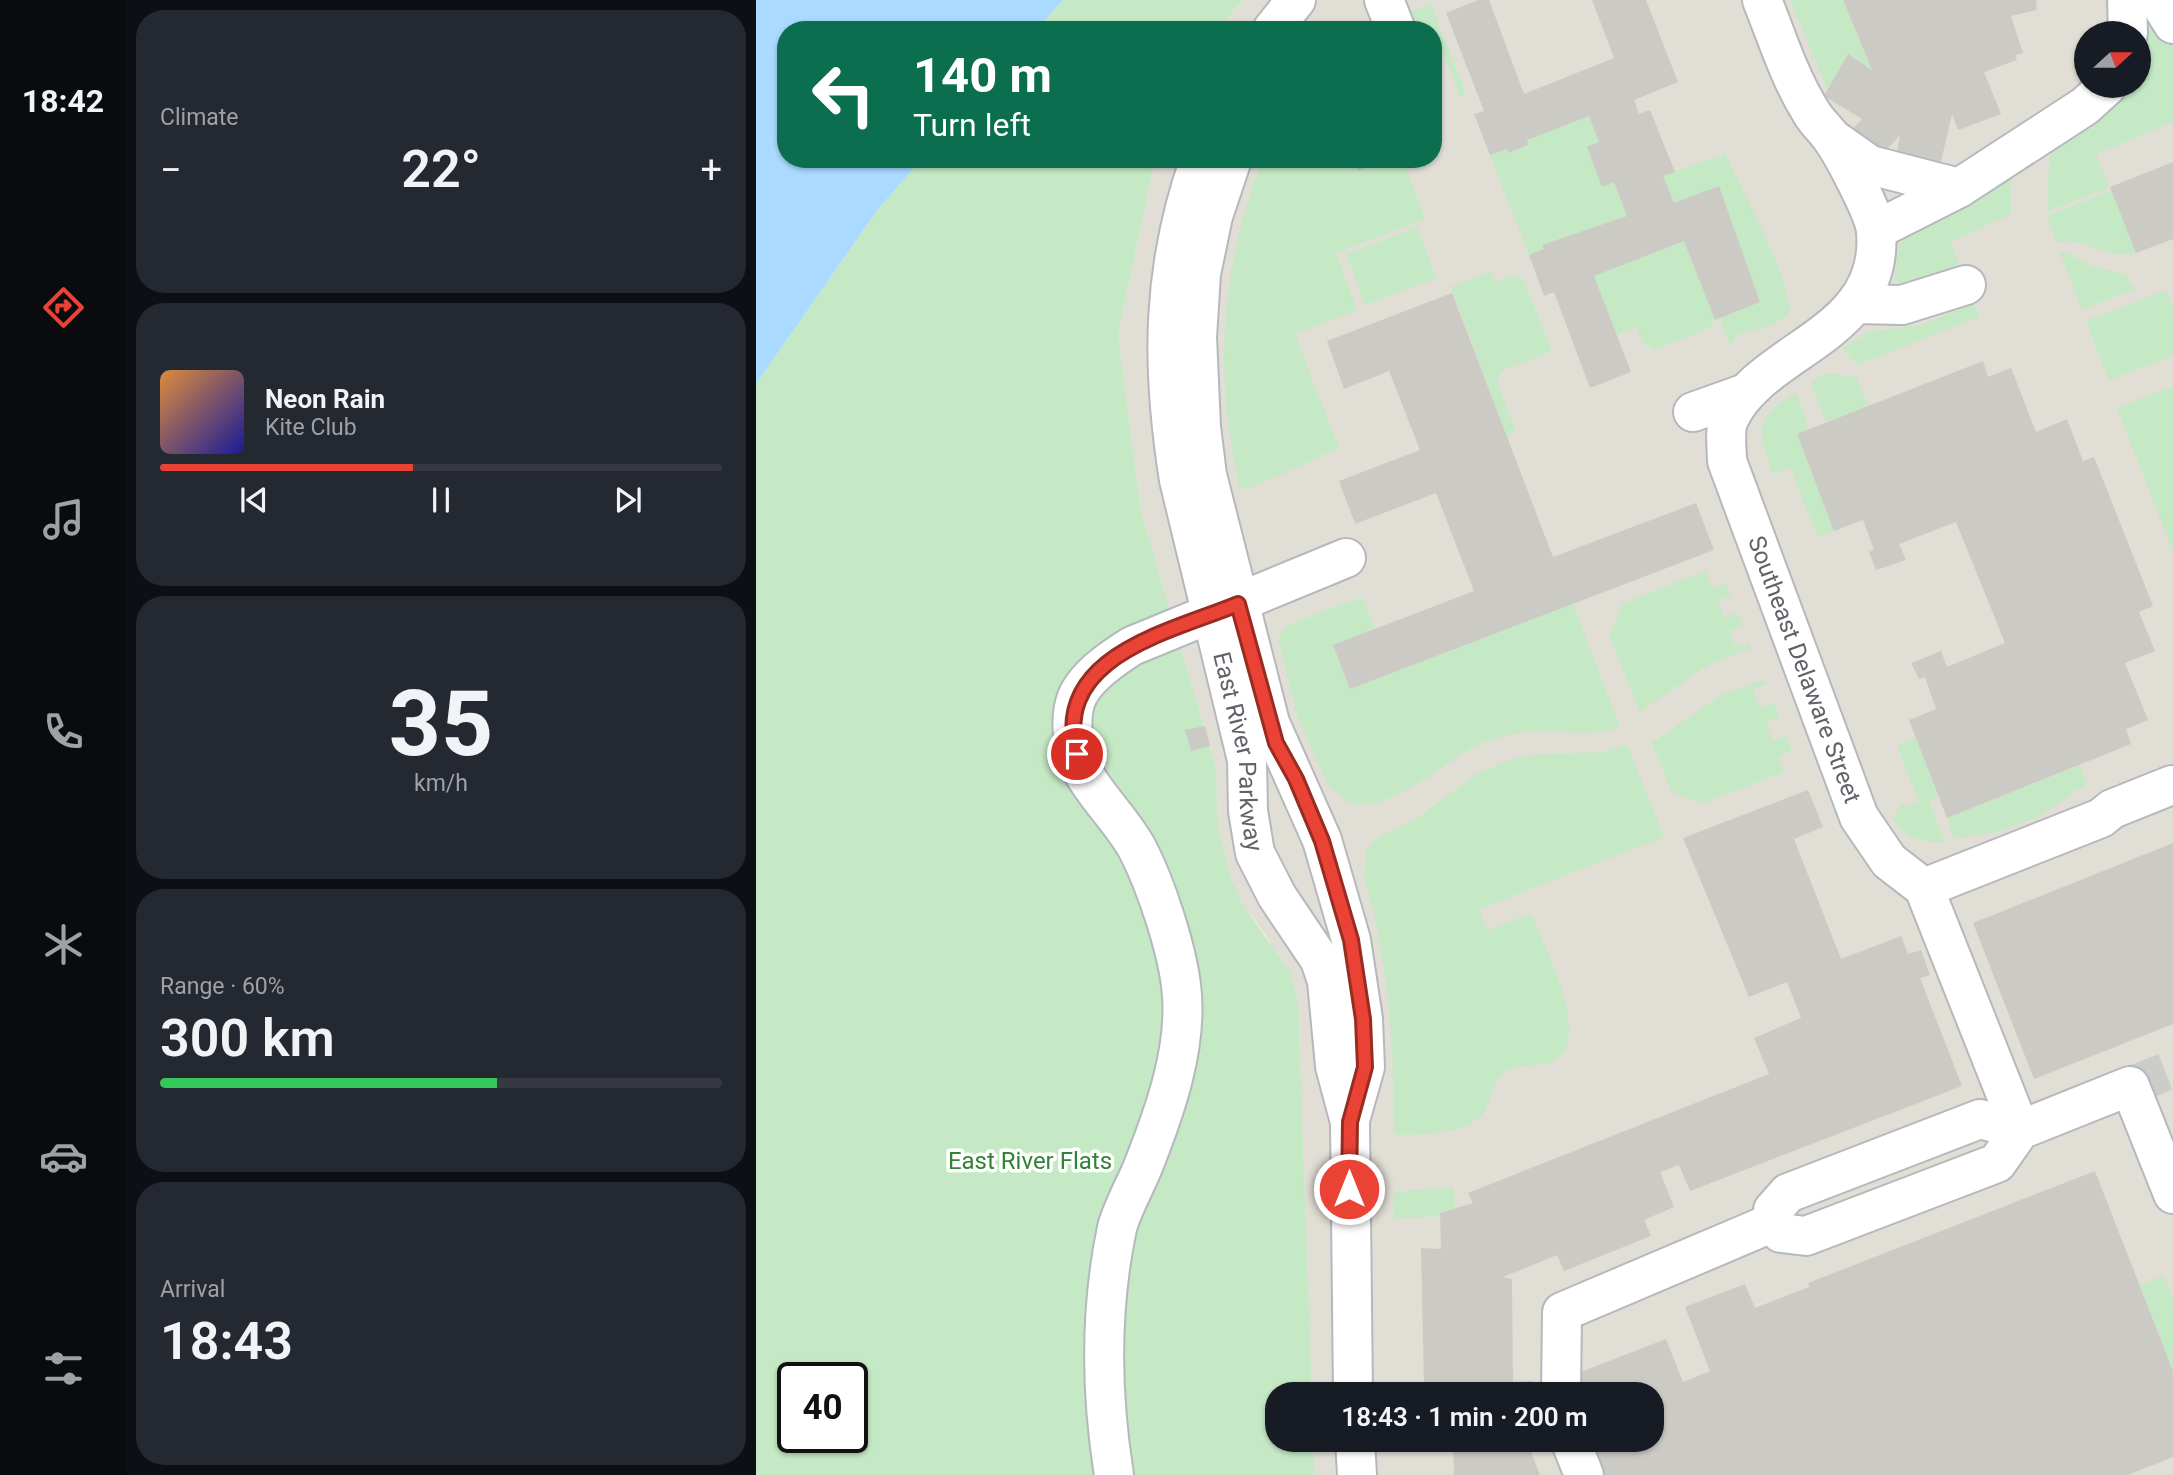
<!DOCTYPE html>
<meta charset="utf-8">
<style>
:root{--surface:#171b24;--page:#242831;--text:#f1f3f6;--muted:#9ea1a6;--line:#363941;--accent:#ea4335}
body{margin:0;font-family:Roboto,sans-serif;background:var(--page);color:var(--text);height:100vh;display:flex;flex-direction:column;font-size:26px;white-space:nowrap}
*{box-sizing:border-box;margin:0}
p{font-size:23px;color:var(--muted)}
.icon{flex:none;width:38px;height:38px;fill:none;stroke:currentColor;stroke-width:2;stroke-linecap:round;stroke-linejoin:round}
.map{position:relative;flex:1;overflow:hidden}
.details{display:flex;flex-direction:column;gap:10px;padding:10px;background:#0d0f14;width:630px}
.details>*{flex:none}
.hud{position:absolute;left:21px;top:21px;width:665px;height:147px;border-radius:28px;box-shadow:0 2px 5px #0004;background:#0b6e4f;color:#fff;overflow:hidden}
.needle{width:46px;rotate:69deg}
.controls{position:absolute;left:1318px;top:21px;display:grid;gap:14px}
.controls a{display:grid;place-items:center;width:77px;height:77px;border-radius:50%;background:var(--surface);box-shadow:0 2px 5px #0004;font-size:35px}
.speed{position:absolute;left:21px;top:1362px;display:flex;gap:14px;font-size:35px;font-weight:700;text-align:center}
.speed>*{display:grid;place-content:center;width:91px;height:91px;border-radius:50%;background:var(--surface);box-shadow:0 2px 5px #0004;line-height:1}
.speed .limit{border:4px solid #111;border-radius:10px;background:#fff;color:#111}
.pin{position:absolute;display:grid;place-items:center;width:60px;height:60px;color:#fff;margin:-30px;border:4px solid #fff;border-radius:50%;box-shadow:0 2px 7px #0007}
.me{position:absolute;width:77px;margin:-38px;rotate:0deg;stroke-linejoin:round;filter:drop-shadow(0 0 5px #0008)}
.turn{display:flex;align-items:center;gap:24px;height:147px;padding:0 21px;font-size:32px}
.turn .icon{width:91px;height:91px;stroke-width:2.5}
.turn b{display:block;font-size:49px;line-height:60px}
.big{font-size:52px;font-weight:600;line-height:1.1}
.details .tile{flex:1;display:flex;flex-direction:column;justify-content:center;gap:10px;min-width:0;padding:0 24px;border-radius:28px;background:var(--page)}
.details .dial{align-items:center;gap:0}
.dial b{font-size:91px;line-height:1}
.song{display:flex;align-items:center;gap:21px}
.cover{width:84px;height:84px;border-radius:10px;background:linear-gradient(135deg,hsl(30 70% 55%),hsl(240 70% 35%))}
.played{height:7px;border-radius:4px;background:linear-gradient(90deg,var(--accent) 45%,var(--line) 45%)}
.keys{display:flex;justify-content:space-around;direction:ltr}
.heat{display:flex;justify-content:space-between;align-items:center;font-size:38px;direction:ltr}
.charge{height:10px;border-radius:5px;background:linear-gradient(90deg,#34c759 60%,var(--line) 0)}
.trip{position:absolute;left:509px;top:1382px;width:399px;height:70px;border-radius:28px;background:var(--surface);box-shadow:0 2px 5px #0004;font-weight:600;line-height:70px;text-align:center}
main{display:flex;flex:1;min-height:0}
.tab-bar{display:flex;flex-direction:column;width:126px;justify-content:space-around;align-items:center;background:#090b0e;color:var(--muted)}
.tab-bar .icon{width:49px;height:49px}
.tab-bar .on{color:var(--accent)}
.tab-bar b{font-size:32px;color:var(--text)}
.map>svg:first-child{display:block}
.education{fill:#e1ded6;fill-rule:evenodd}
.green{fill:#c5e8c5;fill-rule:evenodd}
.water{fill:#aadaff}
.building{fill:#cccac5}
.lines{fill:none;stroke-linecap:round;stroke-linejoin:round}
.minor-tunnel{stroke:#ccccc8;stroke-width:38;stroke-dasharray:38 19;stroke-linecap:butt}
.minor-casing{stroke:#b5b8bc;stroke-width:42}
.minor{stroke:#fff;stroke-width:38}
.route-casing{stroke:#982c22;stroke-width:18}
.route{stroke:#ea4335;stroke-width:12}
.labels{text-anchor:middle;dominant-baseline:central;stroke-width:7;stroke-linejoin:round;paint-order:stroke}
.street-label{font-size:24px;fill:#5f6368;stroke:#fff}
.park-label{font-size:24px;fill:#348238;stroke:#fff}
</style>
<main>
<nav class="tab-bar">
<b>18:42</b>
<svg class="icon on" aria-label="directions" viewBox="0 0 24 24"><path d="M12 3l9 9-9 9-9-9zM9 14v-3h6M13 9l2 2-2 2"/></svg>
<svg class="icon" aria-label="music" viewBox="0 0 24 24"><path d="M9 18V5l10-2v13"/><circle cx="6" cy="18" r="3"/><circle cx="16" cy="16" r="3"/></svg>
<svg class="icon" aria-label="phone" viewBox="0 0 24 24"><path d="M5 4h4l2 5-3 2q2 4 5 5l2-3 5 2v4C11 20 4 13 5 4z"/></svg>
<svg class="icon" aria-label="climate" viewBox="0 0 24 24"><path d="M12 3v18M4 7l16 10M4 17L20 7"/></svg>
<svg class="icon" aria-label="car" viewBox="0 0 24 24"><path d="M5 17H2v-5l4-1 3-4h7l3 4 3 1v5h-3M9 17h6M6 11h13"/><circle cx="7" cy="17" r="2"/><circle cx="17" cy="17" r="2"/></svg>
<svg class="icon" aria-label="filters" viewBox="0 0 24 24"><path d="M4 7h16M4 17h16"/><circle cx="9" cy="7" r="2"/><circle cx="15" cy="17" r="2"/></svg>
</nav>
<section class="details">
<div class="tile"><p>Climate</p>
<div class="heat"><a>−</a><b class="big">22°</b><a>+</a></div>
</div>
<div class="tile">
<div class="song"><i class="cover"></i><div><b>Neon Rain</b><p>Kite Club</p></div></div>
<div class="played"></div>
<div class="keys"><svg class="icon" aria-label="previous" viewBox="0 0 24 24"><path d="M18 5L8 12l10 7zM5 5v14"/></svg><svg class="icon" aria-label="pause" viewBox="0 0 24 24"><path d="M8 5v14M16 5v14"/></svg><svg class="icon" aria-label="next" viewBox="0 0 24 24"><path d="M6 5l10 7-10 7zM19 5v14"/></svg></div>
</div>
<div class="tile dial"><b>35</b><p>km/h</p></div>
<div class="tile"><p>Range · 60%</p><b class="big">300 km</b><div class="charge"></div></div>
<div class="tile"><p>Arrival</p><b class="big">18:43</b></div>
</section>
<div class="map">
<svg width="1417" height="1475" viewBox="0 0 1417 1475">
<rect width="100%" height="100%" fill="#f1efe8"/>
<path class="education" d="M 487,0 L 1417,0 L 1417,1475 L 559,1475 L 557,1440 L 896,1440 L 896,1395 L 556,1395 L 542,1000 L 511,937 L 488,906 L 475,878 L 462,827 L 460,768 L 385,511 L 362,335 L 399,159 L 677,159 L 677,30 L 462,30 ZM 1330,33 L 1382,33 L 1382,86 L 1330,86 Z"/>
<path class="green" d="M 307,0 L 487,0 L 462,30 L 280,30 Z
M 1034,0 L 1087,0 L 1116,70 L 1092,54 L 1072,90 Z
M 675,4 L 710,94 L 704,96 L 686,51 L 677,54 L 677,30 L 653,30 L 647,15 Z
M 1398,15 L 1417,47 L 1417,122 L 1340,154 L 1354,187 L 1291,212 L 1294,146 C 1326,129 1353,116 1374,86 L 1382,86 C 1383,62 1391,42 1390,18 Z
M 833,116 L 843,142 L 831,147 L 847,186 L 858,182 L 871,216 L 787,245 L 788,249 L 773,255 L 734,155 L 751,149 L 752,152 L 771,140 Z
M 969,154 C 980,177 1045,299 1031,315 C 1020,328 996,328 981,335 L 974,346 L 963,318 L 1004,302 L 963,186 L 918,203 L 907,176 Z
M 166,159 L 399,159 L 362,335 L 385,511 L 460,768 L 462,827 L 475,878 L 488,906 L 534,973 L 542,1000 L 556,1395 L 522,1395 L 522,1440 L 557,1440 L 559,1475 L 0,1475 L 0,384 L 122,209 ZM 37,1377 L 96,1377 L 96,1437 L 37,1437 Z
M 506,159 L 597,159 L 602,171 L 632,159 L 647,159 L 669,219 L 580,253 L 601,310 L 539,334 L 583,448 L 490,490 L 483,485 C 457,366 465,274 506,159 Z
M 1255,174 L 1255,214 L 1195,242 L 1204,267 L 1146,285 L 1138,279 L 1144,244 L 1154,230 Z
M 1356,190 L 1380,253 C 1345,260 1329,236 1300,242 L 1291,216 Z
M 661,227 L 680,278 L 609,305 L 590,254 Z
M 928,241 L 959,320 L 954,328 L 898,350 L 887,342 L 880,327 L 861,335 L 838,276 Z
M 1304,252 L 1312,253 L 1338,267 L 1370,274 L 1379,289 L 1326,310 Z
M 735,271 L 739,283 L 757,276 L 767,279 L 796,351 L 746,371 L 740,379 L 759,430 L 751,437 L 695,287 Z
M 1410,290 L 1417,307 L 1417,356 L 1353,380 L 1330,321 Z
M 1218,304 L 1223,317 L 1101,365 L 1086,349 L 1112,332 L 1165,325 Z
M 1068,373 L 1100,377 L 1112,406 L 1070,422 L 1055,384 Z
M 1417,386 L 1417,552 L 1361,408 Z
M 1038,394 L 1041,394 L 1053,429 L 1041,434 L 1078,531 L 1061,536 L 1034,467 L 1017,474 C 1002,432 996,420 1038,394 Z
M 949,571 L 956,588 L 970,583 L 975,595 L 962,601 L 968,618 L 982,613 L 987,625 L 974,631 L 980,647 L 993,643 L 995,648 L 952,665 L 884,712 L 853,635 L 867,604 Z
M 606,597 L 619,629 L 577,645 L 594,689 L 817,604 L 864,727 C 837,737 812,731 784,731 C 764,731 741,737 722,745 C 689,760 608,837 579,789 L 575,790 L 541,716 L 522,638 L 531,625 Z
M 1009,679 L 1011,684 L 997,690 L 1004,708 L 1018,703 L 1023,717 L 1010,723 L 1016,741 L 1030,736 L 1036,751 L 1022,756 L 1028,772 L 945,804 L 915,791 L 896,743 L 963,696 Z
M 1160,737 L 1182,798 L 1173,802 L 1189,841 C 1168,844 1148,838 1137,819 L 1146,802 L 1149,807 L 1163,801 L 1141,745 Z
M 871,745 L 908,837 L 723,909 L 731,931 L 775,913 C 787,944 838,1039 798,1061 C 784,1069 764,1060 747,1074 C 736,1084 735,1100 728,1112 C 714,1134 665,1135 642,1135 L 637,1131 C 639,1042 632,958 607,872 L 610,870 L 609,852 L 618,840 L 661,818 L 718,776 L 745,763 L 774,755 L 846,752 Z
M 1324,765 L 1330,784 L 1284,816 L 1241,832 L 1198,839 L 1191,818 Z
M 698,1187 L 699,1208 L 684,1213 L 684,1216 L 637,1219 L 638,1192 Z
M 1408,1276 L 1417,1299 L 1417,1371 L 1384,1285 Z"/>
<path class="water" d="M 0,0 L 307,0 L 280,30 L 30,30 L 30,159 L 166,159 L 122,209 L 0,384 Z"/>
<path class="building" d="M 722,0 L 733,0 L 768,94 L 858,58 L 836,0 L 890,0 L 922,82 L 878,100 L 883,114 L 894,110 L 919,172 L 907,176 L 918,203 L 963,186 L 1004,302 L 959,320 L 928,241 L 838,276 L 875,372 L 834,388 L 798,292 L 788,296 L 773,255 L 788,249 L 786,245 L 871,216 L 858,182 L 846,187 L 831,147 L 843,142 L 833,116 L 771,140 L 772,145 L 752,153 L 751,149 L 734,155 L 718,114 L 728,111 L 690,13 Z
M 1087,0 L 1280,0 L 1281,10 L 1255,16 L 1267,53 L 1259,55 L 1261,60 L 1228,72 L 1245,114 L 1202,130 L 1196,114 L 1183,170 L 1140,159 L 1144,135 L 1123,158 L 1093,133 L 1106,119 L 1068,96 L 1092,54 L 1116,70 Z
M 597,159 L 632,159 L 602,171 Z
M 1417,162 L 1417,239 L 1380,253 L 1354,187 Z
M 696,293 L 797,557 L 940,503 L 958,550 L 594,689 L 577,645 L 718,591 L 680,493 L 599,524 L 583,481 L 664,450 L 633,371 L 588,389 L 571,341 Z
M 1227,361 L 1232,377 L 1255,368 L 1280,432 L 1311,419 L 1327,461 L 1338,457 L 1397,606 L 1383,612 L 1399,651 L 1369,663 L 1392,720 L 1370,729 L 1375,744 L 1191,818 L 1153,720 L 1180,709 L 1169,677 L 1163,679 L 1155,663 L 1185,651 L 1191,667 L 1249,643 L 1200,522 L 1143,544 L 1150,560 L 1120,570 L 1113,552 L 1118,550 L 1107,520 L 1078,531 L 1041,434 Z
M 449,726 L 454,746 L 435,751 L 429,730 Z
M 1052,790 L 1067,827 L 1038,839 L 1085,959 L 1145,936 L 1152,954 L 1165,950 L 1174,975 L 1164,978 L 1206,1086 L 934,1191 L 923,1165 L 904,1172 L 918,1207 L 888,1220 L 895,1236 L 808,1271 L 801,1255 L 747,1277 L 756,1279 L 757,1382 L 775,1381 L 779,1394 L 696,1395 L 695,1385 L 668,1385 L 665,1248 L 685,1249 L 684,1213 L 717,1203 L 712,1193 L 1013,1074 L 998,1038 L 1045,1018 L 1031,982 L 993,997 L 927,838 Z
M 1417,843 L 1417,1024 L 1278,1079 L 1217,923 Z
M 1339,1171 L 1417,1371 L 1417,1457 L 1372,1475 L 847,1475 L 833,1440 L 896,1440 L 896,1395 L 830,1395 L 822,1373 L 910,1339 L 927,1382 L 954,1371 L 929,1307 L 989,1284 L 999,1308 L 1053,1287 L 1052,1283 Z
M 697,1440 L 761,1440 L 761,1444 L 772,1444 L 784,1475 L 698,1475 Z"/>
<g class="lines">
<path class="minor-tunnel" d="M 1374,1086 L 1417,1069"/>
<defs>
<g id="minor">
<path d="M 628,0 L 640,30"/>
<path id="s1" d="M 1006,0 C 1021,37 1033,77 1055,112 C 1060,121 1068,128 1074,136 C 1086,152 1119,214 1120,232 C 1129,336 1005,348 973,419 C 968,430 971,449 971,461 L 1103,817 L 1133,861 L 1168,888 L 1264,1130"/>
<path d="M 1371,0 L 1372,33"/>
<path d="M 1402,0 L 1417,24"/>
<path d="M 516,30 L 540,0"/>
<path d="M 1077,139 L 1114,165 L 1203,188"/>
<path id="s2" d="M 444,159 C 405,269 405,366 423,480 L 491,760 L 492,811 L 499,853 L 521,896 L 564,960 L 571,981 L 579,1066 L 594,1122 L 597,1395"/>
<path d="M 476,159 L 457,216 L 445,274 L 441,337 L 445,427 L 451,475 L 514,723 L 566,840 L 595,940 L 607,1019 L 609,1067 L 594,1120"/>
<path d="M 1120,230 L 1203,188 L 1329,106 L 1351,86"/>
<path d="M 1099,304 L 1146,305 L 1210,285"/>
<path d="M 937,412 L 990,393"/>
<path d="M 1168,888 L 1345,818 L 1356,809 L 1416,785"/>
<path d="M 1264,1130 L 1224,1119 L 1032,1193 L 1017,1210 L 1018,1222 L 1025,1233 L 1050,1236 L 1241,1163 L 1264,1130 L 1374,1086 L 1417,1194"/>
<path d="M 805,1395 L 806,1312 L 1018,1222"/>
<path d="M 599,1440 L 601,1475"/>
<path d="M 814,1440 L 828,1475"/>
<path d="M 358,1475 C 345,1394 344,1309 361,1228 C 366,1209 378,1188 386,1169 C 408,1114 433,1046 425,985 C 420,946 400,885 382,850 C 367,822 342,799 327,772 C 317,754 313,719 320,700 C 328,677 357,658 376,646 L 590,558"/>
</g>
</defs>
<use href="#minor" class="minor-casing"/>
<use href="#minor" class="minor"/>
</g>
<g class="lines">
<defs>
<path id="route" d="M 321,754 C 295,656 414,632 482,604 L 520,743 L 540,779 L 566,841 L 595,940 L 607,1019 L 609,1067 L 594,1122 L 593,1189"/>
</defs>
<use href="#route" class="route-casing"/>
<use href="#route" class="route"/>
</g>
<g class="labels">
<g class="street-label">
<text stroke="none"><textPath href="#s1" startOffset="774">Southeast Delaware Street</textPath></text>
<text stroke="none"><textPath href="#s2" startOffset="604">East River Parkway</textPath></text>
</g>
<g class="park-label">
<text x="274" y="1161">East River Flats</text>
</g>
</g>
</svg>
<div class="controls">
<a><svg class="needle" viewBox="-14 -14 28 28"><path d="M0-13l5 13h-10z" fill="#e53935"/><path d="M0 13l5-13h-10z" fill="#9ea1a6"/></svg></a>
</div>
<div class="speed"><div class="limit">40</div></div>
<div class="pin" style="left:321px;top:754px;background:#d93025"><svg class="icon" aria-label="arrive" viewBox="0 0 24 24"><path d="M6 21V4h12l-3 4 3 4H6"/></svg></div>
<svg class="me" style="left:593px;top:1189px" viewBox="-20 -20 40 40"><circle r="17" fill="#ea4335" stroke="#fff" stroke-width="3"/><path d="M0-11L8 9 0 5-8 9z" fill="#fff"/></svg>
<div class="trip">18:43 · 1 min · 200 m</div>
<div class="hud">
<div class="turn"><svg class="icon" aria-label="left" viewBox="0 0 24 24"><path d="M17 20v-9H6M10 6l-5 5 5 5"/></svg><div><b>140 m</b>Turn left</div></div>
</div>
</div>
</main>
